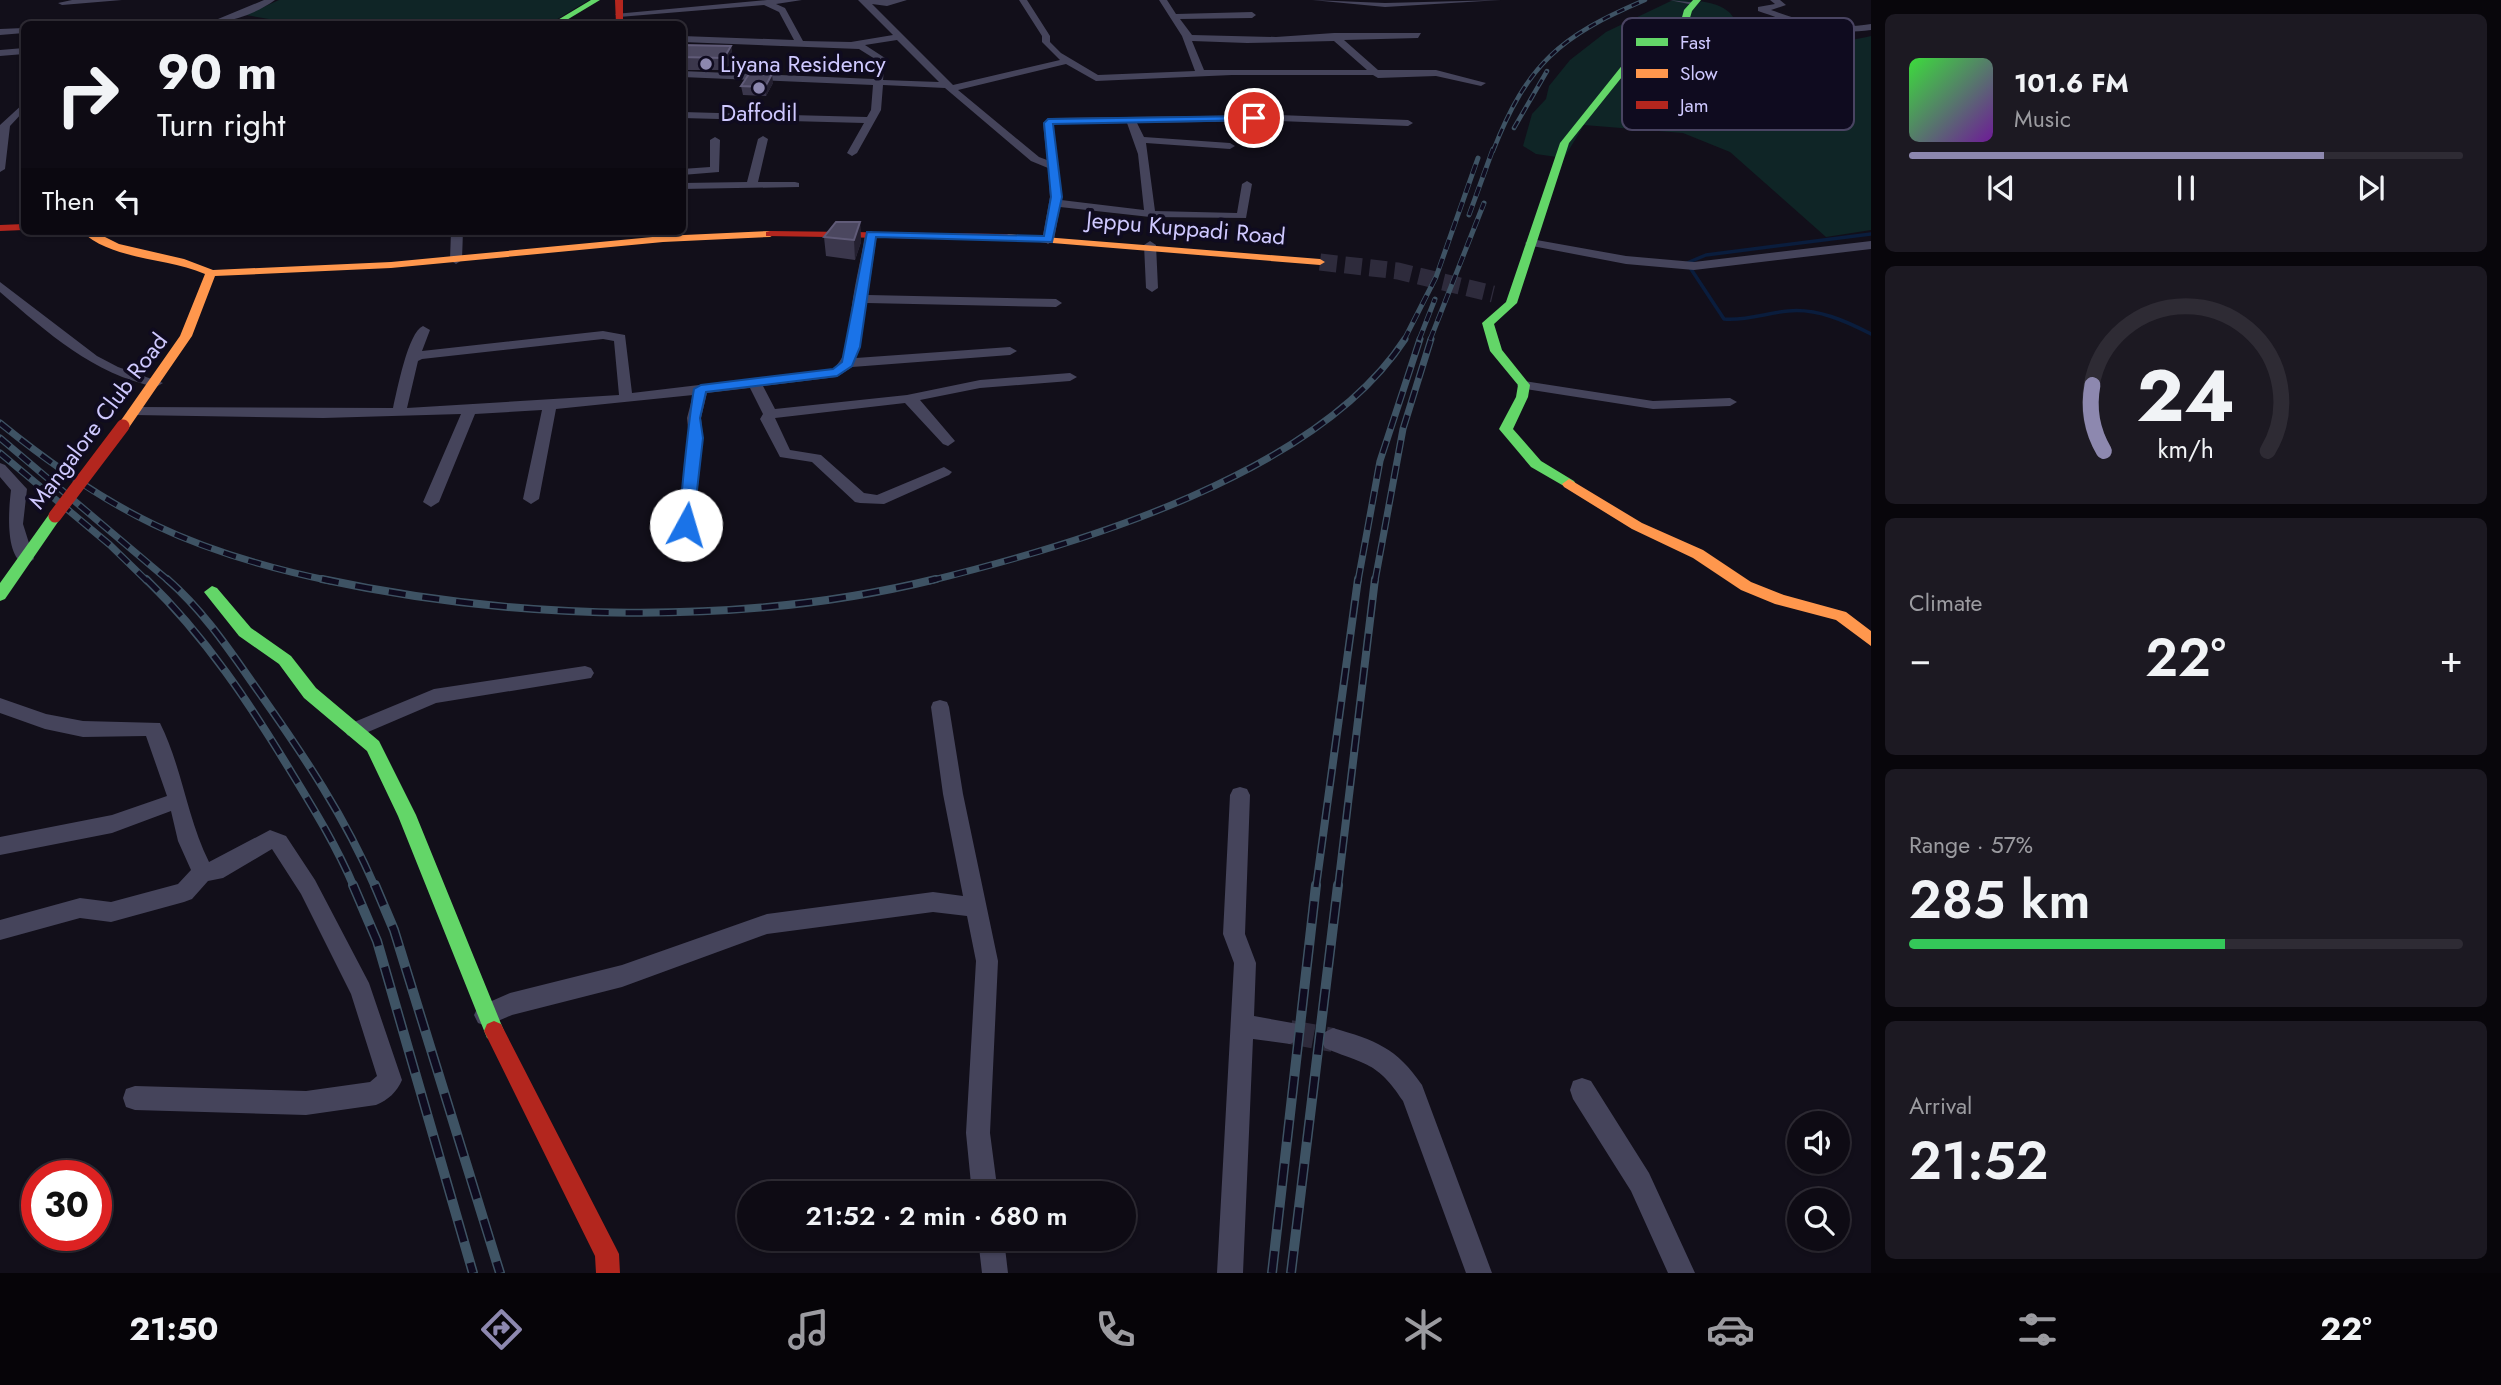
<!DOCTYPE html>
<meta charset="utf-8">
<style>
:root{--surface:#0e0b14;--page:#1c1922;--text:#f1f3f6;--muted:#9b9ba0;--line:#2e2b34;--accent:#8d88af}
body{margin:0;font-family:Jost,sans-serif;background:var(--page);color:var(--text);height:100vh;display:flex;flex-direction:column;font-size:26px;white-space:nowrap}
*{box-sizing:border-box;margin:0}
p{font-size:23px;color:var(--muted)}
.icon{flex:none;width:38px;height:38px;fill:none;stroke:currentColor;stroke-width:2;stroke-linecap:round;stroke-linejoin:round}
.map{position:relative;flex:1;overflow:hidden}
.panel{display:flex;flex-direction:column;gap:14px;padding:14px;background:#08060b;width:630px}
.panel>*{flex:none}
.banner{position:absolute;left:21px;top:21px;width:665px;height:214px;border-radius:10px;box-shadow:0 2px 5px #0004,0 0 0 2px var(--line);background:#0e0b14;color:var(--text);overflow:hidden}
.buttons{position:absolute;left:1787px;top:1111px;display:grid;gap:14px}
.buttons a{display:grid;place-items:center;width:63px;height:63px;border-radius:50%;background:var(--surface);box-shadow:0 2px 5px #0004,0 0 0 2px var(--line);font-size:35px}
.speed{position:absolute;left:21px;top:1160px;display:flex;gap:14px;font-size:35px;font-weight:700;text-align:center}
.speed>*{display:grid;place-content:center;width:91px;height:91px;border-radius:50%;background:var(--surface);box-shadow:0 2px 5px #0004,0 0 0 2px var(--line);line-height:1}
.speed .limit{border:10px solid #d22;background:#fff;color:#111}
.pin{position:absolute;display:grid;place-items:center;width:60px;height:60px;color:#fff;margin:-30px;border:4px solid #fff;border-radius:50%;box-shadow:0 2px 7px #0007}
.me{position:absolute;width:77px;margin:-38px;rotate:6deg;stroke-linejoin:round;filter:drop-shadow(0 0 5px #0008)}
.turn{display:flex;align-items:center;gap:24px;height:147px;padding:0 21px;font-size:32px}
.turn .icon{width:91px;height:91px;stroke-width:2.5}
.turn b{display:block;font-size:49px;line-height:60px}
.then{display:flex;align-items:center;height:66px;padding:0 21px;background:#0003;gap:14px;font-size:26px}
.big{font-size:52px;font-weight:600;line-height:1.1}
.panel .tile{flex:1;display:flex;flex-direction:column;justify-content:center;gap:10px;min-width:0;padding:0 24px;border-radius:10px;background:var(--page)}
.panel .dial{align-items:center;gap:0}
.dial svg{height:182px;overflow:visible;fill:none;stroke:var(--line);stroke-width:7;stroke-linecap:round;text-anchor:middle}
.dial text{fill:var(--text);stroke:none}
.song{display:flex;align-items:center;gap:21px}
.cover{width:84px;height:84px;border-radius:10px;background:linear-gradient(135deg,hsl(120 70% 55%),hsl(280 70% 35%))}
.played{height:7px;border-radius:4px;background:linear-gradient(90deg,var(--accent) 75%,var(--line) 75%)}
.keys{display:flex;justify-content:space-around;direction:ltr}
.heat{display:flex;justify-content:space-between;align-items:center;font-size:38px;direction:ltr}
.charge{height:10px;border-radius:5px;background:linear-gradient(90deg,#34c759 57%,var(--line) 0)}
.trip{position:absolute;left:737px;top:1181px;width:399px;height:70px;border-radius:35px;background:var(--surface);box-shadow:0 2px 5px #0004,0 0 0 2px var(--line);font-weight:600;line-height:70px;text-align:center}
.tab-bar{display:flex;height:112px;justify-content:space-around;align-items:center;background:#060408;color:var(--muted)}
.tab-bar .icon{width:49px;height:49px}
.tab-bar .selected{color:var(--accent)}
.tab-bar b{font-size:32px;color:var(--text)}
main{display:flex;flex:1;min-height:0}
.map>svg:first-child{display:block}
.green{fill:#0f2526}
.lines{fill:none;stroke-linecap:round;stroke-linejoin:round}
.stream{stroke:#0a1d3d;stroke-width:3.5}
.street-tunnel{stroke:#2e2b3c;stroke-width:24;stroke-dasharray:24 12;stroke-linecap:butt}
.secondary-tunnel{stroke:#2e2b3c;stroke-width:17;stroke-dasharray:17 8;stroke-linecap:butt}
.street{fill:#45445b;fill-rule:evenodd}
.fast{fill:#63d668;fill-rule:evenodd}
.slow{fill:#ff974d;fill-rule:evenodd}
.jam{fill:#b3261e;fill-rule:evenodd}
.rail-far4-casing{stroke:#3e5364;stroke-width:4.5}
.rail-far3-casing{stroke:#3e5364;stroke-width:5}
.rail-far2-casing{stroke:#3e5364;stroke-width:7}
.rail-far1-casing{stroke:#3e5364;stroke-width:8}
.rail-casing{stroke:#3e5364;stroke-width:10}
.rail-far4{stroke:#0f0b1f;stroke-width:2.5;stroke-dasharray:8;stroke-linecap:butt}
.rail-far3{stroke:#0f0b1f;stroke-width:3.5;stroke-dasharray:10;stroke-linecap:butt}
.rail-far2{stroke:#0f0b1f;stroke-width:4.5;stroke-dasharray:13;stroke-linecap:butt}
.rail-far1{stroke:#0f0b1f;stroke-width:5;stroke-dasharray:17;stroke-linecap:butt}
.rail{stroke:#0f0b1f;stroke-width:7;stroke-dasharray:22;stroke-linecap:butt}
.jam-bridge{stroke:#b3261e;stroke-width:13}
.wall{fill:#3b374c}
.shaded-wall{fill:#242030}
.building{fill:#4b475f;stroke:#605b78;stroke-width:2}
.route{fill:#1a73e8;stroke:#114b97;stroke-width:2}
.poi-dot{fill:#8d88af;stroke:#0f0b1f;stroke-width:2.5}
.labels{text-anchor:middle;dominant-baseline:central;stroke-width:7;stroke-linejoin:round;paint-order:stroke}
.far-poi-label{font-size:23px;fill:#cfc9ff;stroke:#0f0b1f;text-anchor:start}
.far-street-label{font-size:23px;fill:#cfc9ff;stroke:#0f0b1f}
.key{fill:#0f0b1f;stroke:#494462;stroke-width:2}
.key-label{font-size:19px;fill:#cfc9ff}
</style>
<main>
<div class="map">
<svg width="1871" height="1273" viewBox="0 0 1871 1273">
<rect width="100%" height="100%" fill="#120f1a"/>
<path class="green" d="M 279,0 L 589,0 L 549,24 L 298,24 L 246,15 Z
M 1673,0 C 1691,0 1715,0 1729,12 C 1733,16 1735,21 1740,24 C 1779,47 1829,46 1871,36 L 1871,230 L 1826,237 L 1730,152 L 1683,133 L 1584,125 L 1564,158 L 1536,154 L 1523,146 L 1532,114 L 1546,99 L 1549,86 L 1570,60 L 1606,32 Z"/>
<g class="lines">
<path class="stream" d="M 1871,234 L 1706,255 L 1687,263 L 1724,319 C 1747,321 1766,313 1788,311 C 1817,308 1846,321 1871,334"/>
<path class="street-tunnel" d="M 1290,1032 L 1333,1040"/>
<path class="secondary-tunnel" d="M 1320,262 L 1398,271 L 1493,294"/>
<path class="street" d="M 72,0 L 122,0 L 62,5 L 58,3 Z
M 264,0 L 275,0 C 239,26 192,28 150,24 L 154,21 L 218,19 Z
M 767,0 L 802,0 L 776,4 L 785,8 L 803,41 L 851,42 L 893,35 L 858,0 L 907,0 L 887,6 L 872,4 L 953,85 L 1060,60 L 1042,42 L 1042,36 L 1019,0 L 1027,0 L 1050,36 L 1050,42 L 1061,53 L 1098,75 L 1195,71 L 1182,36 L 1159,0 L 1167,0 L 1176,14 L 1252,12 L 1256,15 L 1252,18 L 1180,19 L 1192,35 L 1276,37 L 1334,33 L 1421,33 L 1418,38 L 1344,40 L 1378,70 L 1436,70 L 1486,83 L 1481,86 L 1436,76 L 1378,78 L 1373,75 L 1232,75 L 1096,81 L 1066,64 L 958,90 L 1039,157 L 1047,160 L 1043,123 L 1051,118 L 1279,115 L 1408,120 L 1413,123 L 1408,126 L 1279,121 L 1137,123 L 1144,137 L 1230,143 L 1235,146 L 1230,149 L 1146,143 L 1155,211 L 1237,213 L 1242,184 L 1247,181 L 1252,184 L 1246,218 L 1150,217 L 1060,207 L 1054,240 L 1048,244 L 1042,240 L 1050,197 L 1048,168 L 1031,161 L 945,88 L 883,85 L 881,110 L 857,153 L 852,156 L 847,153 L 864,123 L 682,118 L 682,112 L 867,117 L 871,110 L 873,85 L 682,77 L 682,71 L 874,79 L 875,59 L 859,49 L 682,42 L 682,36 L 794,40 L 779,12 L 764,5 L 619,17 L 615,14 ZM 897,40 L 939,82 L 883,80 L 885,58 L 865,45 ZM 1192,41 L 1247,43 L 1334,41 L 1367,70 L 1204,70 ZM 1127,123 L 1138,154 L 1144,210 L 1061,200 L 1053,124 Z
M 1312,0 L 1385,3 L 1501,0 L 1385,7 Z
M 1669,0 L 1698,3 L 1694,5 Z
M 1770,0 L 1780,0 L 1786,5 L 1771,10 C 1808,23 1831,30 1871,24 L 1871,30 C 1826,36 1800,25 1758,11 L 1758,7 L 1775,4 Z
M 24,28 L 24,33 L 0,35 L 0,29 Z
M 24,48 L 24,54 L 0,56 L 0,50 Z
M 24,103 L 24,111 L 10,126 L 5,169 L 0,172 L 0,125 Z
M 763,136 L 768,139 L 758,182 L 795,182 L 799,183 L 799,187 L 682,189 L 682,183 L 747,182 L 758,139 Z
M 715,137 L 720,140 L 719,172 L 682,175 L 682,169 L 710,167 L 710,140 Z
M 451,231 L 463,231 L 462,260 L 456,264 L 450,260 Z
M 871,231 L 877,234 L 868,295 L 1056,299 L 1062,303 L 1056,307 L 867,303 L 856,358 L 1010,347 L 1017,351 L 1010,355 L 852,367 L 837,377 L 763,386 L 775,409 L 907,395 L 980,380 L 1070,373 L 1077,377 L 1070,381 L 980,388 L 920,400 L 955,441 L 948,446 L 943,444 L 905,403 L 775,418 L 790,450 L 821,455 L 864,493 L 877,495 L 944,467 L 952,472 L 949,475 L 884,504 L 860,503 L 855,502 L 812,462 L 780,457 L 760,419 L 763,414 L 750,388 L 707,393 L 701,418 L 703,438 L 694,525 L 686,530 L 678,525 L 689,438 L 687,418 L 693,395 L 556,409 L 539,499 L 531,504 L 523,499 L 542,410 L 475,414 L 439,502 L 431,507 L 423,502 L 461,414 L 323,418 L 134,415 L 127,411 L 134,407 L 393,408 C 397,391 408,332 423,326 L 430,330 L 422,351 L 603,331 L 625,335 L 632,393 L 833,369 C 853,351 849,322 853,298 C 856,278 862,255 865,234 ZM 603,339 L 614,341 L 619,395 L 407,408 L 418,361 L 422,359 Z
M 1531,239 L 1626,256 L 1694,262 L 1871,241 L 1871,249 L 1694,270 L 1626,264 L 1527,245 L 1525,243 Z
M 1150,241 L 1156,245 L 1158,288 L 1152,292 L 1146,288 L 1144,245 Z
M 0,282 L 97,356 L 118,367 L 163,383 L 156,387 C 93,374 48,333 0,292 Z
M 1524,381 L 1653,401 L 1730,398 L 1737,402 L 1730,406 L 1653,409 L 1519,388 L 1517,385 Z
M 0,463 L 5,465 L 27,489 L 23,524 L 34,559 L 26,565 C 4,558 9,507 11,490 L 0,477 Z
M 585,666 L 591,668 L 594,673 L 591,678 L 436,703 L 354,738 L 347,735 L 345,730 L 347,725 L 434,689 Z
M 0,698 L 46,714 L 83,721 L 160,723 C 182,767 187,818 209,862 L 270,830 L 286,836 L 315,880 L 369,983 L 402,1080 C 397,1092 388,1100 376,1105 L 306,1115 L 135,1110 L 126,1107 L 123,1098 L 126,1089 L 135,1086 L 306,1091 L 370,1082 L 377,1076 L 351,994 L 301,894 L 272,849 L 223,878 L 208,881 L 192,899 L 184,902 L 111,922 L 80,918 L 0,940 L 0,920 L 80,898 L 111,902 L 178,884 L 191,870 L 178,841 L 171,811 L 112,833 L 0,855 L 0,837 L 112,815 L 167,796 L 146,736 L 83,737 L 45,729 L 0,713 Z
M 940,700 L 947,702 L 949,707 L 963,794 L 998,961 L 990,1133 L 998,1194 L 972,1194 L 966,1133 L 976,961 L 967,916 L 933,912 L 767,934 L 622,987 L 512,1015 L 486,1026 L 478,1023 L 474,1015 L 478,1007 L 510,993 L 622,965 L 767,914 L 933,892 L 963,896 L 943,794 L 931,707 L 933,702 Z
M 1240,787 L 1247,789 L 1250,795 L 1245,934 L 1256,963 L 1254,1016 L 1298,1024 L 1302,1032 L 1298,1040 L 1290,1044 L 1253,1039 L 1243,1273 L 1217,1273 L 1234,963 L 1223,934 L 1230,795 L 1233,789 Z
M 1333,1028 C 1375,1040 1397,1048 1422,1085 L 1492,1273 L 1466,1273 L 1403,1101 C 1377,1061 1365,1065 1325,1048 L 1321,1040 L 1325,1032 Z
M 1582,1078 L 1591,1081 L 1649,1173 L 1695,1273 L 1668,1273 L 1631,1191 L 1573,1099 L 1570,1090 L 1573,1081 Z
M 978,1239 L 1004,1239 L 1008,1273 L 982,1273 Z"/>
<path class="fast" d="M 591,0 L 600,0 L 560,24 L 551,24 Z
M 1693,0 L 1701,0 L 1692,11 L 1686,31 L 1634,62 L 1569,143 L 1517,303 L 1494,324 L 1502,350 L 1530,385 L 1528,397 L 1513,429 L 1541,461 L 1574,481 L 1576,484 L 1569,489 L 1531,467 L 1499,429 L 1516,397 L 1518,385 L 1490,351 L 1482,323 L 1506,302 L 1560,143 L 1628,58 L 1679,28 L 1684,10 Z
M 55,511 L 60,513 L 62,516 L 60,519 L 5,599 L 0,601 L 0,583 L 50,513 Z
M 212,586 L 217,588 L 251,628 L 291,656 L 316,688 L 379,741 L 416,815 L 504,1031 L 501,1038 L 494,1041 L 487,1038 L 398,816 L 367,751 L 304,698 L 279,664 L 239,636 L 204,592 Z"/>
<path class="slow" d="M 81,231 L 93,231 L 119,244 L 184,259 L 213,270 L 391,262 L 663,236 L 770,231 L 775,234 L 770,237 L 663,242 L 391,268 L 215,276 L 192,336 L 128,429 L 123,430 L 117,426 L 180,336 L 205,274 C 166,257 113,261 81,231 Z
M 1007,234 L 1320,259 L 1325,262 L 1320,265 L 1003,239 L 1003,235 Z
M 1569,479 L 1642,523 L 1703,550 L 1751,582 L 1784,595 L 1846,612 L 1871,631 L 1871,646 L 1836,620 L 1775,604 L 1741,590 L 1693,558 L 1632,529 L 1564,487 L 1562,484 Z"/>
<path class="jam" d="M 615,0 L 623,0 L 623,24 L 616,24 Z
M 24,224 L 24,230 L 0,231 L 0,225 Z
M 770,231 L 1007,234 L 1012,237 L 1007,240 L 766,236 L 766,232 Z
M 494,1021 L 501,1024 L 615,1246 L 619,1254 L 620,1273 L 596,1273 L 595,1256 L 484,1031 L 487,1024 Z"/>
<defs>
<path id="rail-far4" d="M 1514,128 L 1547,71
M 1493,151 C 1527,64 1560,36 1645,0"/>
<path id="rail-far3" d="M 1469,215 L 1493,149
M 1404,340 L 1436,277 L 1478,158
M 1419,340 L 1435,299
M 1430,340 L 1484,203"/>
<path id="rail-far2" d="M 0,423 C 111,513 191,552 331,581
M 0,438 L 169,581
M 0,453 L 110,545 L 147,581
M 929,581 C 1080,544 1317,474 1405,339
M 1358,581 L 1380,461 L 1420,339
M 1375,581 L 1403,429 L 1431,339"/>
<path id="rail-far1" d="M 146,579 C 206,637 250,704 293,775 C 315,811 337,847 354,887
M 167,579 C 205,612 232,654 261,695 C 304,756 345,817 375,887
M 322,579 C 518,621 741,627 936,579
M 1316,887 L 1358,579
M 1338,887 L 1375,579"/>
<path id="rail" d="M 353,885 L 377,941 L 473,1273
M 375,885 L 394,930 L 500,1273
M 1272,1273 L 1316,885
M 1291,1273 L 1338,885"/>
</defs>
<use href="#rail-far4" class="rail-far4-casing"/>
<use href="#rail-far3" class="rail-far3-casing"/>
<use href="#rail-far2" class="rail-far2-casing"/>
<use href="#rail-far1" class="rail-far1-casing"/>
<use href="#rail" class="rail-casing"/>
<use href="#rail-far4" class="rail-far4"/>
<use href="#rail-far3" class="rail-far3"/>
<use href="#rail-far2" class="rail-far2"/>
<use href="#rail-far1" class="rail-far1"/>
<use href="#rail" class="rail"/>
<path class="jam-bridge" d="M 55,516 L 123,426"/>
</g>
<path class="wall" d="M 682,45 L 731,46 L 733,58 L 726,70 L 682,70 Z
M 773,83 L 766,96 L 743,95 L 741,86 Z
M 860,222 L 861,242 L 855,260 L 826,256 L 824,237 Z"/>
<path class="shaded-wall" d="M 731,46 L 733,58 L 726,70 L 724,58 Z
M 772,74 L 773,83 L 766,96 L 765,87 Z
M 860,222 L 861,242 L 855,260 L 854,240 Z"/>
<path class="building" d="M 682,45 L 731,46 L 724,58 L 682,57 Z
M 749,74 L 772,74 L 765,87 L 741,86 Z
M 836,222 L 860,222 L 854,240 L 824,237 Z"/>
<path class="route" d="M 1254,116 L 1257,120 L 1053,124 L 1062,197 L 1052,242 L 876,237 L 860,347 L 852,366 L 837,376 L 706,392 L 700,418 L 703,438 L 693,525 L 691,528 L 681,528 C 677,519 691,405 694,389 L 701,385 L 833,369 L 842,362 L 867,232 L 1044,236 L 1051,197 L 1044,123 L 1048,119 Z"/>
<g class="poi-dot">
<circle cx="706" cy="64" r="7"/>
<circle cx="759" cy="88" r="7"/>
</g>
<g class="labels">
<g class="far-poi-label">
<text x="720" y="64">Liyana Residency</text>
<text x="759" y="113" text-anchor="middle">Daffodil</text>
</g>
<g class="far-street-label">
<text transform="translate(1186 228) rotate(5)">Jeppu Kuppadi Road</text>
<text transform="translate(98 421) rotate(-53)">Mangalore Club Road</text>
</g>
</g>
<rect x="1622" y="18" width="232" height="112" rx="10" class="key"/>
<rect x="1636" y="38" width="32" height="8" fill="#63d668"/>
<rect x="1636" y="69" width="32" height="9" fill="#ff974d"/>
<rect x="1636" y="101" width="32" height="8" fill="#b3261e"/>
<g class="key-label">
<text x="1680" y="49">Fast</text>
<text x="1680" y="80">Slow</text>
<text x="1680" y="112">Jam</text>
</g>
</svg>
<div class="buttons">
<a><svg class="icon" aria-label="sound" viewBox="0 0 24 24"><path d="M4 9h4l5-4v14l-5-4H4zM17 9q2 3 0 6"/></svg></a>
<a><svg class="icon" aria-label="search" viewBox="0 0 24 24"><circle cx="10" cy="10" r="6"/><path d="M15 15l6 6"/></svg></a>
</div>
<div class="speed"><div class="limit">30</div></div>
<div class="pin" style="left:1254px;top:118px;background:#d93025"><svg class="icon" aria-label="arrive" viewBox="0 0 24 24"><path d="M6 21V4h12l-3 4 3 4H6"/></svg></div>
<svg class="me" style="left:686px;top:525px" viewBox="-20 -20 40 40"><circle r="19" fill="#fff"/><path d="M0-13L10 11 0 6-10 11z" fill="#1a73e8"/></svg>
<div class="trip">21:52 · 2 min · 680 m</div>
<div class="banner">
<div class="turn"><svg class="icon" aria-label="right" viewBox="0 0 24 24"><path d="M7 20v-9h11M14 6l5 5-5 5"/></svg><div><b>90 m</b>Turn right</div></div>
<div class="then">Then<svg class="icon" aria-label="left" viewBox="0 0 24 24"><path d="M17 20v-9H6M10 6l-5 5 5 5"/></svg></div>
</div>
</div>
<section class="panel">
<div class="tile">
<div class="song"><i class="cover"></i><div><b>101.6 FM</b><p>Music</p></div></div>
<div class="played"></div>
<div class="keys"><svg class="icon" aria-label="previous" viewBox="0 0 24 24"><path d="M18 5L8 12l10 7zM5 5v14"/></svg><svg class="icon" aria-label="pause" viewBox="0 0 24 24"><path d="M8 5v14M16 5v14"/></svg><svg class="icon" aria-label="next" viewBox="0 0 24 24"><path d="M6 5l10 7-10 7zM19 5v14"/></svg></div>
</div>
<div class="tile dial"><svg viewBox="0 0 100 80">
<path d="M14 69A42 42 0 1 1 86 69"/>
<path d="M14 69A42 42 0 0 1 9 40" stroke="#8d88af"/>
<text x="50" y="56" font-size="32" font-weight="700">24</text>
<text x="50" y="72" font-size="11">km/h</text>
</svg></div>
<div class="tile"><p>Climate</p>
<div class="heat"><a>−</a><b class="big">22°</b><a>+</a></div>
</div>
<div class="tile"><p>Range · 57%</p><b class="big">285 km</b><div class="charge"></div></div>
<div class="tile"><p>Arrival</p><b class="big">21:52</b></div>
</section>
</main>
<nav class="tab-bar">
<b>21:50</b>
<svg class="icon selected" aria-label="directions" viewBox="0 0 24 24"><path d="M12 3l9 9-9 9-9-9zM9 14v-3h6M13 9l2 2-2 2"/></svg>
<svg class="icon" aria-label="music" viewBox="0 0 24 24"><path d="M9 18V5l10-2v13"/><circle cx="6" cy="18" r="3"/><circle cx="16" cy="16" r="3"/></svg>
<svg class="icon" aria-label="phone" viewBox="0 0 24 24"><path d="M5 4h4l2 5-3 2q2 4 5 5l2-3 5 2v4C11 20 4 13 5 4z"/></svg>
<svg class="icon" aria-label="climate" viewBox="0 0 24 24"><path d="M12 3v18M4 7l16 10M4 17L20 7"/></svg>
<svg class="icon" aria-label="car" viewBox="0 0 24 24"><path d="M5 17H2v-5l4-1 3-4h7l3 4 3 1v5h-3M9 17h6M6 11h13"/><circle cx="7" cy="17" r="2"/><circle cx="17" cy="17" r="2"/></svg>
<svg class="icon" aria-label="filters" viewBox="0 0 24 24"><path d="M4 7h16M4 17h16"/><circle cx="9" cy="7" r="2"/><circle cx="15" cy="17" r="2"/></svg>
<b>22°</b>
</nav>
